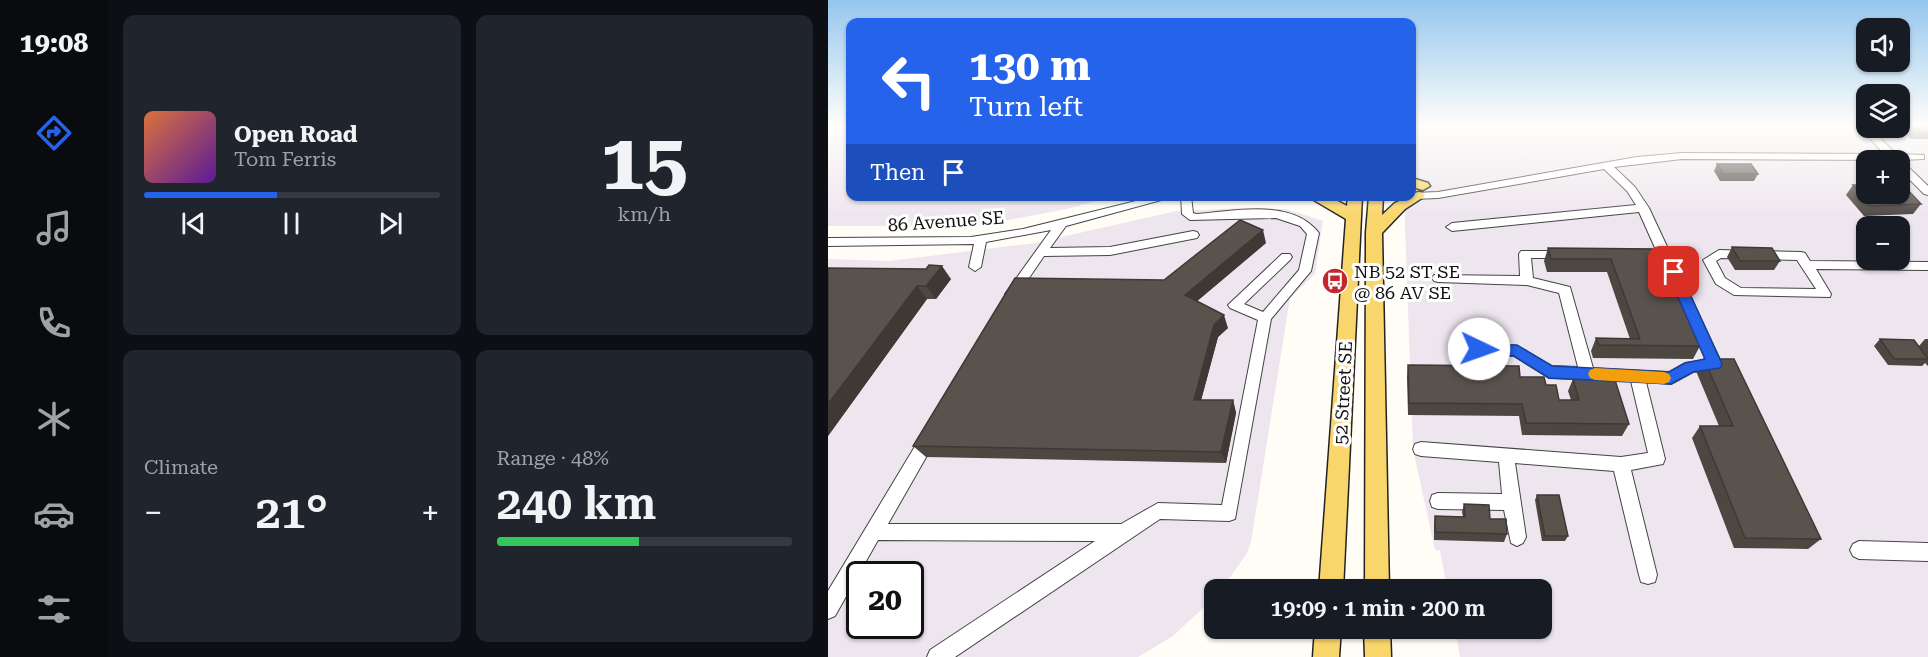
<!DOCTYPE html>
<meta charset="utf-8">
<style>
:root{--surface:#171b24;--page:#20242c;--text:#f1f3f6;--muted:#9ea1a6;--line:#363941;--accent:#2563eb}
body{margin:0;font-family:"Roboto Serif",serif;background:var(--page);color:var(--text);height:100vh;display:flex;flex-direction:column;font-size:22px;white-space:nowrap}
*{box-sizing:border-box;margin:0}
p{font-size:20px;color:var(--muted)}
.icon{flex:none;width:33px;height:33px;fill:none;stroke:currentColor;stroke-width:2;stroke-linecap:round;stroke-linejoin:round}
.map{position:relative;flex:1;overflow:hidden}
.drawer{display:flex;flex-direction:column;gap:15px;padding:15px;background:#0d0f14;width:720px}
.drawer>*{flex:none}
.banner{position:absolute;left:18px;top:18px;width:570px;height:183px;border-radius:12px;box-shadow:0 2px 4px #0004;background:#2563eb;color:#fff;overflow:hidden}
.fabs{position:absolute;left:1028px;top:18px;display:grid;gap:12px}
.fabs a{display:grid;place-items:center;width:54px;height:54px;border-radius:12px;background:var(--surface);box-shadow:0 2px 4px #0004;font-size:30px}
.speed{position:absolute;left:18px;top:561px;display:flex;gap:12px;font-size:30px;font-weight:700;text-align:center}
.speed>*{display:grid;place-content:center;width:78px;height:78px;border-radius:50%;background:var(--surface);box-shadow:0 2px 4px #0004;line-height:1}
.speed .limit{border:3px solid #111;border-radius:9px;background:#fff;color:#111}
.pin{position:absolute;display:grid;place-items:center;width:51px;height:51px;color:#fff;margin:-26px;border-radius:12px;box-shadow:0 3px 9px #0006}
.me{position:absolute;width:66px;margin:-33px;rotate:93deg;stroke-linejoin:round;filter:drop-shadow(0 0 4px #0008)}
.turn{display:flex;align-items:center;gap:21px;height:126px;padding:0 24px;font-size:27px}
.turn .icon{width:78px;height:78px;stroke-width:2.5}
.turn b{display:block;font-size:42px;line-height:51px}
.then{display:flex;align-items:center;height:57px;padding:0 24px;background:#0003;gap:12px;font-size:22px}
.big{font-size:45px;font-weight:600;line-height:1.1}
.drawer .tile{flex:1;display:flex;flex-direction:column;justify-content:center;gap:9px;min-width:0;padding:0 21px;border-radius:12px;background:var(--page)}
.drawer .dial{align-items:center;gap:0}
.dial b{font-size:78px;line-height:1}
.song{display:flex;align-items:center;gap:18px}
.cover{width:72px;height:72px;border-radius:9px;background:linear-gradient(135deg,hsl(20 70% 55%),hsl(270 70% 35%))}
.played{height:6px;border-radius:3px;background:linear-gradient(90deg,var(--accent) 45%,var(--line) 45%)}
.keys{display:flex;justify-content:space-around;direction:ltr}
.heat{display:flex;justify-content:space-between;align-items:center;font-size:33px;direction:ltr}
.charge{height:9px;border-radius:4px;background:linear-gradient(90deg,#34c759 48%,var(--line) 0)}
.drawer .tiles{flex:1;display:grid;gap:15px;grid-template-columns:repeat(2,1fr)}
.trip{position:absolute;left:376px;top:579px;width:348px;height:60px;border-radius:12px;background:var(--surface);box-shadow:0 2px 4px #0004;font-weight:600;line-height:60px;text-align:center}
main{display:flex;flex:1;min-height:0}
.tabs{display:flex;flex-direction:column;width:108px;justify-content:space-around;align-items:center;background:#090b0e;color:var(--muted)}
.tabs .icon{width:42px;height:42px}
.tabs .on{color:var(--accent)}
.tabs b{font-size:27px;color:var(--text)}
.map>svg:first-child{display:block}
.industrial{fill:#eee6ef;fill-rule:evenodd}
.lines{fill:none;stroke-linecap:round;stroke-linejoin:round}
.minor-casing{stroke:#444;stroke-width:2}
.major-casing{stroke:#222;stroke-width:3}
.minor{fill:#fff;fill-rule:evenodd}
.major{fill:#f9d66b;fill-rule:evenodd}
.wall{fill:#4d4742}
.shaded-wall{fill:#3f3936}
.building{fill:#5a524d;stroke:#3f3936;stroke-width:1.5}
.route{fill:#2563eb;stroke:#184099;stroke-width:1.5}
.slow{fill:#f59e0b}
.labels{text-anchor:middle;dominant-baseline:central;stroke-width:6;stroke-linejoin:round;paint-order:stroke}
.street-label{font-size:18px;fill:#111;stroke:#fff}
.poi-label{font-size:18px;fill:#111;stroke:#fff;text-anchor:start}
</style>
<main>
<nav class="tabs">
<b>19:08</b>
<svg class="icon on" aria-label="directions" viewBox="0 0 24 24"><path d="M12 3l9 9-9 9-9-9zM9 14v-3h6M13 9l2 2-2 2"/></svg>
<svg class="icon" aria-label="music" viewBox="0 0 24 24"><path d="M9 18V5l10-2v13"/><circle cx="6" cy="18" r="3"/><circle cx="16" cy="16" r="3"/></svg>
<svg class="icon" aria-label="phone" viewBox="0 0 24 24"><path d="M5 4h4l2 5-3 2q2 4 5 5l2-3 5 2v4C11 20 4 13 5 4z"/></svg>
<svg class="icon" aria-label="climate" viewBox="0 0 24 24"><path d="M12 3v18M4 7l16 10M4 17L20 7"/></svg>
<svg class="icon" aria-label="car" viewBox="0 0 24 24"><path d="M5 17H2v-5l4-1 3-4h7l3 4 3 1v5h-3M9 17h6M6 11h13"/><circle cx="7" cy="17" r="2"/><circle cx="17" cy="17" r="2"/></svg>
<svg class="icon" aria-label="filters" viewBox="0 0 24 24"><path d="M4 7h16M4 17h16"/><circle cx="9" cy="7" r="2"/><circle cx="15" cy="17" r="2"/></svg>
</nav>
<section class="drawer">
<div class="tiles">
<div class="tile">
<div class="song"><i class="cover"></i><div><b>Open Road</b><p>Tom Ferris</p></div></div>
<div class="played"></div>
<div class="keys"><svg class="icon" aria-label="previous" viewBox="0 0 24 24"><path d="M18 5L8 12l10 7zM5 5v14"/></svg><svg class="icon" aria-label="pause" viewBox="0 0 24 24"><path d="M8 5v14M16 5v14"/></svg><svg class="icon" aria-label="next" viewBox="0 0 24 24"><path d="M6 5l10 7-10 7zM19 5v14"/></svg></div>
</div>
<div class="tile dial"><b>15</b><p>km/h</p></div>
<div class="tile"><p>Climate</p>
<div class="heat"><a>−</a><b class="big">21°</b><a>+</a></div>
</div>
<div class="tile"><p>Range · 48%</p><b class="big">240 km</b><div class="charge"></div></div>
</div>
</section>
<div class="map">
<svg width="1100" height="657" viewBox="0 0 1100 657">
<rect width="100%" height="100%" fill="#fffdf5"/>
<path class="industrial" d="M 0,125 L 22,125 L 22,196 L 283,197 L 239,209 L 148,226 L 0,226 Z
M 584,125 L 1038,125 L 1038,128 L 1071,128 L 1100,125 L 1100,657 L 632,657 L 627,629 L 714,628 L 714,590 L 619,589 L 612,550 L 607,550 L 585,449 L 576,197 L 584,196 ZM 1038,160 L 1071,160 L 1071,194 L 1038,194 ZM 1038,226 L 1071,226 L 1071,260 L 1038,260 Z
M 414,208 L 458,209 L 495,221 L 487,274 L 462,298 L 423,542 L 419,553 L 394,589 L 387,590 L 387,597 L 345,636 L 310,657 L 0,657 L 0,259 L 61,261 L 207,243 L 348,211 ZM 32,574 L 82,574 L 82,626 L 32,626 Z"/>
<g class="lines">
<defs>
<path id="minor" d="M 1030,125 L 1042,128 L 1068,154 L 1096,155 L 1096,159 L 1073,160 L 1100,186 L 1100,195 L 1096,194 L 1071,169 L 1071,160 L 854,159 L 786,167 L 807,187 L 821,208 L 894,364 L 892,368 L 865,372 L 843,384 L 818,382 L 837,459 L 835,464 L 803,470 L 829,575 L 827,582 L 820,584 L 813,582 L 811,575 L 786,471 L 687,463 L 698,537 L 695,543 L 689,546 L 683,543 L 676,510 L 610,509 L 604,507 L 602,501 L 604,495 L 610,493 L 674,494 L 671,462 L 593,456 L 587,454 L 585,449 L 587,444 L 593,442 L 793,457 L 820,453 L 803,381 L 721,378 L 686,356 L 632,353 L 627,352 L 625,348 L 627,344 L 632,343 L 689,346 L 724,366 L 750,367 L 731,293 L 699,285 L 610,282 L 606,281 L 604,278 L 606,275 L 692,276 L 691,254 L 693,251 L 739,251 L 741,254 L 735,258 L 703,258 L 705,278 L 742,287 L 765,368 L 841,372 L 857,363 L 878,360 L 832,258 L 814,258 L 808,254 L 814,250 L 828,250 L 811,212 L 624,231 L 618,227 L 624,223 L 808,205 L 799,191 L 776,169 L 610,198 L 584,199 L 579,196 L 584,196 L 584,193 L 610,192 L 809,157 L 854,153 L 1056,154 Z
M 328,196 L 348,196 L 238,226 L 222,248 L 282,247 L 365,231 L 369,232 L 371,235 L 369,238 L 282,255 L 216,256 L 188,297 L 183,299 L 177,294 L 223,230 L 158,242 L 153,267 L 147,271 L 141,267 L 146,244 L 0,246 L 0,238 L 143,237 L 195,229 Z
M 353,196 L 363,196 L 365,213 L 368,214 C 406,211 464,198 491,233 L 483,271 L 443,319 L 407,519 L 401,521 L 332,519 L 127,657 L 99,657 L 102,650 L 267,541 L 50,540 L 7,616 L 0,619 L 0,591 L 95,433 L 101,431 L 107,433 L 109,438 L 60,524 L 293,524 L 330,503 L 394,505 L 430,320 L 402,308 L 400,305 L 454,254 L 462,254 L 464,257 L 462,260 L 416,304 L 435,312 L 471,270 L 479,234 L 472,226 L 448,218 L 362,220 L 354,214 Z
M 891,250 L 973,252 L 977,253 L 982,261 L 1100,262 L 1100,270 L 988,269 L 1003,294 L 1002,297 L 906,295 L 888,284 L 875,260 ZM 893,258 L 969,260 L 988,289 L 913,288 L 897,278 L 888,261 Z
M 1031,541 L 1100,543 L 1100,561 L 1031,559 L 1025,556 L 1022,550 L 1025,544 Z"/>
<path id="major" d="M 584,178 L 600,183 L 602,186 L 595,190 L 584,187 Z
M 590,192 L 595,193 L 597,196 L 577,209 L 554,233 L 561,590 L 537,590 L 538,232 L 541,196 L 555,196 L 554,215 L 567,203 Z
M 479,196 L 500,196 L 519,206 L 520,196 L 534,196 L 515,590 L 491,590 L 518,219 Z
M 487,628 L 513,628 L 511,657 L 485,657 Z
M 536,628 L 562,628 L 563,657 L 537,657 Z"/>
</defs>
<use href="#minor" class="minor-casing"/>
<use href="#major" class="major-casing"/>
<use href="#minor" class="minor"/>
<use href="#major" class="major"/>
</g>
<path class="wall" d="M 1071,125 L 1100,125 L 1100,139 L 1083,139 L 1071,128 Z
M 889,164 L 930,174 L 926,181 L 892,181 L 886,171 Z
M 1025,185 L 1093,204 L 1085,214 L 1036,216 L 1018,195 Z
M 438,243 L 369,301 L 400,328 L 390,337 L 373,400 L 405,400 L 408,413 L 398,463 L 98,457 L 85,446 L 336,280 Z
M 904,247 L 952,261 L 946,270 L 907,270 L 899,257 Z
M 720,248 L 829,249 L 872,346 L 865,359 L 765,358 L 763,351 L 768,338 L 802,339 L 779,272 L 719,272 L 716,261 Z
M 0,268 L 98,269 L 123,279 L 108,299 L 99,299 L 0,436 Z
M 1052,339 L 1091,346 L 1097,339 L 1100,339 L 1100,366 L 1097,363 L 1094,366 L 1060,365 L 1046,346 Z
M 876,359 L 993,539 L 980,549 L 906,548 L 864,438 L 872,426 L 891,426 L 868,371 Z
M 580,365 L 692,377 L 718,385 L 731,400 L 743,400 L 740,391 L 745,379 L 801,424 L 794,436 L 694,435 L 691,416 L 580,415 L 579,377 Z
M 709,495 L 740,536 L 737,541 L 714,541 L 707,500 Z
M 636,504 L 662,519 L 679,534 L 676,542 L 606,540 L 606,524 L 607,516 L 635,517 L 634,512 Z
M 652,628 L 667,628 L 660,637 Z"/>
<path class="shaded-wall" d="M 435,230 L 438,243 L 361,308 L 357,295 Z
M 114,266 L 123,279 L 108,299 L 98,286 Z
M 89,286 L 99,299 L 0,436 L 0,404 Z
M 396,315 L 400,328 L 390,337 L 370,412 L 366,400 L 386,325 Z
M 405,400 L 408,413 L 398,463 L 393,452 Z"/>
<path class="building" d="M 889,164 L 923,164 L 930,174 L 895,174 Z
M 1025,185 L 1038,185 L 1038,194 L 1071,194 L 1071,188 L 1078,188 L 1093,204 L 1043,206 Z
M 412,220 L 435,230 L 357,295 L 396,315 L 386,325 L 366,400 L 405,400 L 393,452 L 85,446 L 187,278 L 336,280 Z
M 904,247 L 944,248 L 952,261 L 912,261 Z
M 720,248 L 829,249 L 872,346 L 771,345 L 768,338 L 812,339 L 783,259 L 723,259 Z
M 101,265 L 114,266 L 98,286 L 89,286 L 0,404 L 0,268 L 98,269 Z
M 1052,339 L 1086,340 L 1100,359 L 1066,359 Z
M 876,359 L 906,359 L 993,539 L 917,538 L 872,426 L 905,426 Z
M 580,365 L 691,366 L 692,377 L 716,377 L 718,385 L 728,385 L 731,400 L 751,400 L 745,379 L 787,380 L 801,424 L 698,423 L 694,404 L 581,403 Z
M 709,495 L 731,495 L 740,536 L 717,536 Z
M 636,504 L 661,505 L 662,519 L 678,519 L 679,534 L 607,532 L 607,516 L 637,517 Z
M 677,584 L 683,590 L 673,590 Z
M 658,628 L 666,628 L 662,633 Z"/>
<linearGradient id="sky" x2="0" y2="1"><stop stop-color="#95c6ee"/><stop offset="0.58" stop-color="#fffefa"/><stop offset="1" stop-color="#fffefa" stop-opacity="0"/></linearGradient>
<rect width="1100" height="217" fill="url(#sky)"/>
<path class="route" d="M 846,268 L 852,272 L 894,364 L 892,368 L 865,372 L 843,384 L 721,378 L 686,356 L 651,354 L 644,349 L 651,344 L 689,345 L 724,366 L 841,372 L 857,363 L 877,359 L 839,272 Z"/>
<path class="slow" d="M 767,368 L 836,372 L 841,374 L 843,378 L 841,382 L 836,384 L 767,380 L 762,378 L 760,374 L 762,370 Z"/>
<defs>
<symbol id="bus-disc" viewBox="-11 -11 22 22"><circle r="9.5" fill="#c4262e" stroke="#fff"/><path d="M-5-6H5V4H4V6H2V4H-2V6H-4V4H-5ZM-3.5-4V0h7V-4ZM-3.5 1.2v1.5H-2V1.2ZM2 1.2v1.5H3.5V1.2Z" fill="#fff"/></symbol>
</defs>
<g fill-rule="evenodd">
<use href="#bus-disc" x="492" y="266" width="30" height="30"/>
</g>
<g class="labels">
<g class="street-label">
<text transform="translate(118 221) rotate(-4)">86 Avenue SE</text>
<text transform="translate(515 393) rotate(-87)">52 Street SE</text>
</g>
<g class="poi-label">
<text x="526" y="271">NB 52 ST SE<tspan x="526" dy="21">@ 86 AV SE</tspan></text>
</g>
</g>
</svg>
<div class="fabs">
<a><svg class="icon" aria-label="sound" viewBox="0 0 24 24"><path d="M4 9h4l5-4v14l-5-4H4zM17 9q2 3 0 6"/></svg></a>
<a><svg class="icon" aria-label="layers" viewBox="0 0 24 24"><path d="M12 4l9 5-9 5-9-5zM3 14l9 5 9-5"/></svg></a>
<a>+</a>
<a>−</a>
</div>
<div class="speed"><div class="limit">20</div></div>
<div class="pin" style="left:846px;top:272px;background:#d93025"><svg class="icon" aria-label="arrive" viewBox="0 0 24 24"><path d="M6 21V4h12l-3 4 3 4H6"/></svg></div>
<svg class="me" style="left:651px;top:349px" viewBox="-20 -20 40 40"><circle r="19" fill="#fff"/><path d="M0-13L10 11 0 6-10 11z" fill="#2563eb"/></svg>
<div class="trip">19:09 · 1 min · 200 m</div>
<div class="banner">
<div class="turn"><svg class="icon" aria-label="left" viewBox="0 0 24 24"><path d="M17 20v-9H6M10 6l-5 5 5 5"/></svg><div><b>130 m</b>Turn left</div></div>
<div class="then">Then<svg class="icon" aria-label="arrive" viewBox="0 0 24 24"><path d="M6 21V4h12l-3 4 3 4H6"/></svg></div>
</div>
</div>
</main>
